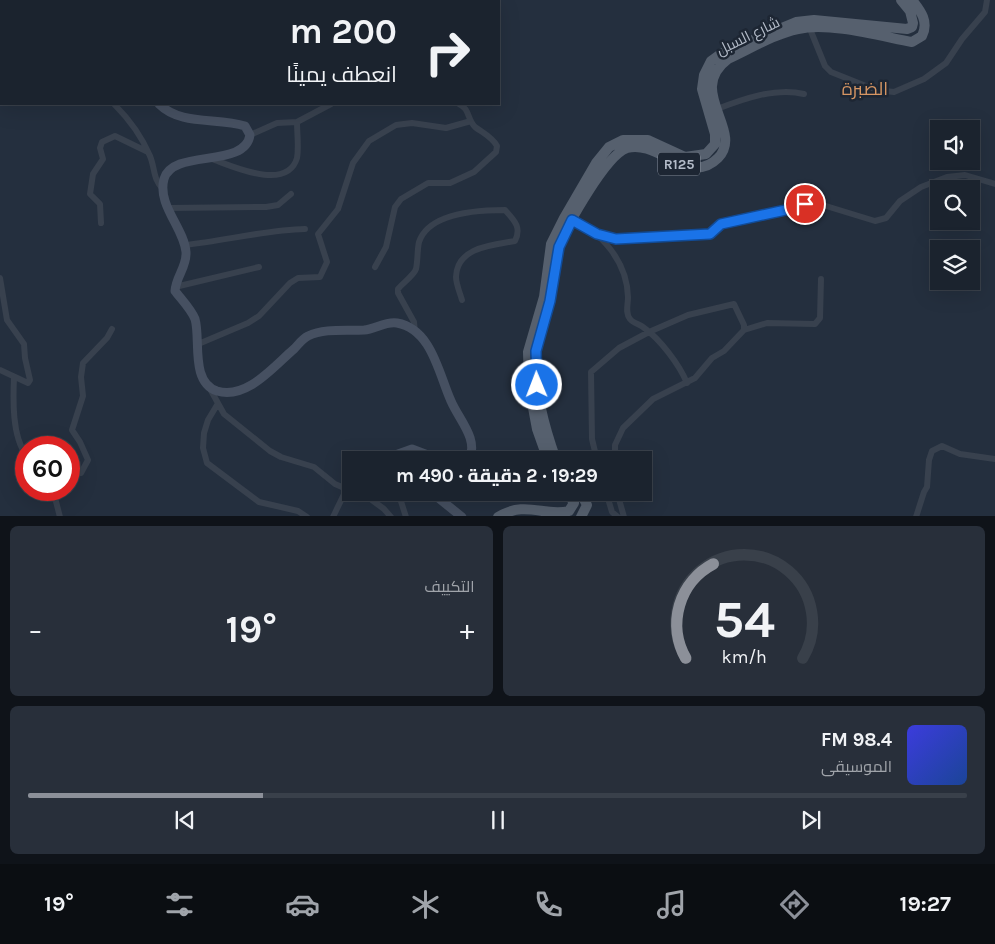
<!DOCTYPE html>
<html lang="ar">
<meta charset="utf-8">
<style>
:root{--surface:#1b232e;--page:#282f3a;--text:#f1f3f6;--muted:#a0a4aa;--line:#39404a;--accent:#8c9099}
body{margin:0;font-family:Karla,Cairo,sans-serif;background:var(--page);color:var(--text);direction:rtl;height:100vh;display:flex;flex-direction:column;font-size:19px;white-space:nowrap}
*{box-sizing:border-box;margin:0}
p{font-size:16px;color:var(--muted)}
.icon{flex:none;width:28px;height:28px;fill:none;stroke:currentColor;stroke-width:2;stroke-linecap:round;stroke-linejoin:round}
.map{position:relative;height:516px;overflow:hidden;direction:ltr}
.sheet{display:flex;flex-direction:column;gap:10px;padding:10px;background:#0f1319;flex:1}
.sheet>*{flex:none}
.top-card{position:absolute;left:0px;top:0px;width:500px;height:105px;box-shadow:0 5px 20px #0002,0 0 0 1px var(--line);direction:rtl;background:#1b232e;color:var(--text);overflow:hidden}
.buttons{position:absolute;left:930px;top:120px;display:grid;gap:10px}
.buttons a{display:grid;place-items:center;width:50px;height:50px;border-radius:0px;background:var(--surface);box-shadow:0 5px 20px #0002,0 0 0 1px var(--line);font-size:25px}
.speed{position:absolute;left:15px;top:436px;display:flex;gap:10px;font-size:25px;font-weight:700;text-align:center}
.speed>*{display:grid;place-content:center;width:65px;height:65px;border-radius:50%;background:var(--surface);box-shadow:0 5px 20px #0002,0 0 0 1px var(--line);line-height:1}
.speed .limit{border:8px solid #d22;background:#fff;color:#111}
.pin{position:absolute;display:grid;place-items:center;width:42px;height:42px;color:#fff;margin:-21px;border:2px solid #fff;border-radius:50%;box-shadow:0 1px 5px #0007}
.me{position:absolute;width:55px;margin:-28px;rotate:359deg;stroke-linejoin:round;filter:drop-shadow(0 0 4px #0008)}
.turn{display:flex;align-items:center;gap:18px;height:105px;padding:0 20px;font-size:22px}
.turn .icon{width:65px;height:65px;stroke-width:2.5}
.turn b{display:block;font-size:35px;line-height:42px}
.big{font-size:38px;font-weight:700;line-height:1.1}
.sheet .card{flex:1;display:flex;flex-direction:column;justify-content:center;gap:8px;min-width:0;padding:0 18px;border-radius:8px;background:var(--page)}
.sheet .dial{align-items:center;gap:0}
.dial svg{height:130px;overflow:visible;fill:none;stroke:var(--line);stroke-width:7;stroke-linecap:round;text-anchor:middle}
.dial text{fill:var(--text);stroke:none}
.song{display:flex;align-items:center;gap:15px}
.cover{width:60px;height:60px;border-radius:8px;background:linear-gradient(135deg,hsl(240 70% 55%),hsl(220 70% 35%))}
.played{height:5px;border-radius:2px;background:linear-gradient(90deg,var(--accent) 25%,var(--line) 25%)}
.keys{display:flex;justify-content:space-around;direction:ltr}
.heat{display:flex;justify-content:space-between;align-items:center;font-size:28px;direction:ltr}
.sheet .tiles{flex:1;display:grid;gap:10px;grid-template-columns:1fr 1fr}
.card:last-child{grid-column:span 2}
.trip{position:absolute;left:342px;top:451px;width:310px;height:50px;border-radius:0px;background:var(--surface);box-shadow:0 5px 20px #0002,0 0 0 1px var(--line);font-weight:700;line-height:50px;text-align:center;direction:rtl}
.tabs{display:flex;height:80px;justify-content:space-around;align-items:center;background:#0b0e12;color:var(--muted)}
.tabs .icon{width:35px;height:35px}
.tabs .selected{color:var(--accent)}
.tabs b{font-size:22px;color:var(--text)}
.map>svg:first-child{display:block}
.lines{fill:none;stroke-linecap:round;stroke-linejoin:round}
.street{stroke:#38414e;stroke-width:6}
.secondary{stroke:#465061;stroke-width:9}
.primary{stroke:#56606e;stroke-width:10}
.route-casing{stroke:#114b97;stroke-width:12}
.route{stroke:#1a73e8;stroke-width:9}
.labels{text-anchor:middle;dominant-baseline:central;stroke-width:5;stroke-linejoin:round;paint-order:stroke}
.shield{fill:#1d2633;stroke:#878f9c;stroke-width:1}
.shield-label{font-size:14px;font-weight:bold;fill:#b4bcc9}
.street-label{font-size:15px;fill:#b4bcc9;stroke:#1d2633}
.quarter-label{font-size:18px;fill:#d59563;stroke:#1d2633}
</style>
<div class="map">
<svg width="995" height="517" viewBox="0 0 995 517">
<rect width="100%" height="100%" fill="#242f3e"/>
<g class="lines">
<path class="street" d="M 324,0 L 324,1
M 808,24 L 825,66 L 831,72 L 876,90 L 894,92 L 924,79 L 946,63 L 962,39 L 985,12 L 987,0
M 114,104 C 129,119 142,137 150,156 C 155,168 153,180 163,189
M 717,109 C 743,99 776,87 804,94
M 250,135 L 277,123 L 297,122 L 331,104
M 212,159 C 232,166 287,192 297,158 C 299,147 297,134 297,122
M 168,208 L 266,207 L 278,205 L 291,194
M 570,220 C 602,231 627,262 628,297 C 628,305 625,313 630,319 C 633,323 639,324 643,327 C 660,339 679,364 687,383
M 101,223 L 100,204 L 90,194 L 93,174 L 103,159 L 100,148 L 102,142 L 115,136 L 148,152
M 597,234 L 616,239 L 635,239 L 710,234 L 721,224 L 795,209 L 805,203 L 826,206 L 875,221 L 886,218 L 900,201 L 921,187 L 947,177 L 965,175 L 995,184
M 184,245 C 225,241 264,230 305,229
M 375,267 L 386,247 L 395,207 L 401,199 L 428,183 L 450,183 L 474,172 L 496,152 L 497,146 C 492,137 483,133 475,127 C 467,119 470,109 459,104
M 0,278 L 7,320 L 24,344 L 25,358 L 30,380 L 28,383 L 0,370
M 175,287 L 259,267
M 744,330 L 767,323 L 815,324 L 820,318 L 821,279
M 415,332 L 414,322 L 398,293 L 398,289 C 403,283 414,275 416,269 C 418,260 417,251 419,242 C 429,212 480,210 505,210 C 514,220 522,227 515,241 C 492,245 457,247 456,277 C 456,284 460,293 462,300
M 196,345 L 248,323 L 259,316 L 290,283 L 298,278 L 320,277 L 327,262 L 318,234 L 338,209 L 353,163 L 369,141 L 396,125 L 412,123 L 446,128 L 471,121
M 14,377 C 13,400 12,436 26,455
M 209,387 L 224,414 L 270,451 L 281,457 L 314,467 L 335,484 L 351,491
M 217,405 L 208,420 L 204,433 L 203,448 L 207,463 L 259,502 L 298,511 L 307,517
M 597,460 L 592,439 L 591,372 L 619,348 L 649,332 L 688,315 L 734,304 L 744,325 L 744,330 L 724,351 L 712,358 L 695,378 L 653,399 L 623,428 L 615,445 L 615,460
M 69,475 L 81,473 L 88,460 L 80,442 L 72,430 L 83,396 L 81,377 L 83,363 L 107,338 L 112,329
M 53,490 L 60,517
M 361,492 L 384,509 L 391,517
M 398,492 L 406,517
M 606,492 L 612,512 L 618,517
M 617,492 L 624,517
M 333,517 L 346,490
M 916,517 L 924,492 L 927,487 L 929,460 L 932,451 L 942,446 L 960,454 L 995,459"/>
<path class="secondary" d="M 114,0 L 114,1
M 159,104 C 181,126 217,117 245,126 L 250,135 C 245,169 173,148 164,179 C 157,205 184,228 186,252 C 187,267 176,276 175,291 C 181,299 191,309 195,319 C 201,339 190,382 217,391 C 247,400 274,366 294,349 C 298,345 302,339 308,336 C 325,328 345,331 364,330 C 375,329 386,321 397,323 C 432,329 439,375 451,401 C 459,420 479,439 469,460
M 398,460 L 398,454 L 412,449 L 441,460
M 431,492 L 462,517"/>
<path class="primary" d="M 548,460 L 537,429 L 529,386 L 528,352 L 544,297 L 551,244 L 564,218 L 596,163 L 609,147 L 623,140 L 648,140 L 685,157 L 706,154 L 715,144 L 715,134 L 702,89 L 704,75 L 711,61 L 722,53 L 796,22 L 814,20 L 907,29 L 912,27 L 913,23 L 910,11 L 901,0
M 556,460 C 544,426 534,390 536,353 C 537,336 546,319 550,302 C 554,284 552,263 559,246 C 567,225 606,155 627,148 C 658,139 689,187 718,158 C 745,131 685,91 728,59 C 750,49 774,34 798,29 C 830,22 880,36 912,42 L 922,36 C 929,22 921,11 912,0
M 580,492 L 587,505 L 581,517
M 498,517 C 526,500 544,517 569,511 L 574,503 L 567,492"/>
</g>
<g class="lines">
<defs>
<path id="route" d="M 537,385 L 536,351 L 550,301 L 559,247 L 572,220 L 597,234 L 616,239 L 710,234 L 721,224 L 795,208 L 805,204"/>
</defs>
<use href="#route" class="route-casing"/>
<use href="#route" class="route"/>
</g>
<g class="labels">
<rect class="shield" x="658" y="152.5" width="42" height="23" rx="4"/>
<g class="shield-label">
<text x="679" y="164">R125</text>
</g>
<g class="street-label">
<text transform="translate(748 36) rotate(-26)">شارع السبل</text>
</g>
<g class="quarter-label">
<text x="865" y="89">الضبرة</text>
</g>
</g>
</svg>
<div class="buttons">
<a><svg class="icon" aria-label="sound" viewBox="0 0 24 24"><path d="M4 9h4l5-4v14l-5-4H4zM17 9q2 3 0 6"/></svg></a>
<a><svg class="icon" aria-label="search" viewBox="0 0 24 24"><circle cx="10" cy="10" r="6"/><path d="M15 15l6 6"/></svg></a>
<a><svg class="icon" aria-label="layers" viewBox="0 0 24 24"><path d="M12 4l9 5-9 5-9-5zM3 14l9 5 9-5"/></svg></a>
</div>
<div class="speed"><div class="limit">60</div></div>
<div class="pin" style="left:805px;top:204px;background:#d93025"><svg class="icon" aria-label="arrive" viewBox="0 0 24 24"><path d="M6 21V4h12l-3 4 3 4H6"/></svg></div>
<svg class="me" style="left:537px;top:385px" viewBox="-20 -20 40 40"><circle r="17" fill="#1a73e8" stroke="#fff" stroke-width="3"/><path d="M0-11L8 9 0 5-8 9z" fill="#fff"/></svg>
<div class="trip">19:29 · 2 دقيقة · 490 m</div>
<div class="top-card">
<div class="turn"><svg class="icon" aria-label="right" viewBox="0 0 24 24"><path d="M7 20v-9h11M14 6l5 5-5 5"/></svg><div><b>200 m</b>انعطف يمينًا</div></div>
</div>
</div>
<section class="sheet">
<div class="tiles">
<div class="card dial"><svg viewBox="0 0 100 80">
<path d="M14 69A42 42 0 1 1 86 69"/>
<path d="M14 69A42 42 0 0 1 31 11" stroke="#8c9099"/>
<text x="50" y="56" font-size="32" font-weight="700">54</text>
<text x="50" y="72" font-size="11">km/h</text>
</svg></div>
<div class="card"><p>التكييف</p>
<div class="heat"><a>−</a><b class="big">19°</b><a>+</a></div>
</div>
<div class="card">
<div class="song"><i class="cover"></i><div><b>98.4 FM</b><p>الموسيقى</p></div></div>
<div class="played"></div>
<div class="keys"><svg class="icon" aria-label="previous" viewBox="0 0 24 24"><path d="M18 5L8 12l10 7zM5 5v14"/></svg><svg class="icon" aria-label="pause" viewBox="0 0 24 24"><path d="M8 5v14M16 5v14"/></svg><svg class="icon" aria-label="next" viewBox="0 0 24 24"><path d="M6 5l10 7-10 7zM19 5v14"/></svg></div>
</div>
</div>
</section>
<nav class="tabs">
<b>19:27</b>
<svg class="icon selected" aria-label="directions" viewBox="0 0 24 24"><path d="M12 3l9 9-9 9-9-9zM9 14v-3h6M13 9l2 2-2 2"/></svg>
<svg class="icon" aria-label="music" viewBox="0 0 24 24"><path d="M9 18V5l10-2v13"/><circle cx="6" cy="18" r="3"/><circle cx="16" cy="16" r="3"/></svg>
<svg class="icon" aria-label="phone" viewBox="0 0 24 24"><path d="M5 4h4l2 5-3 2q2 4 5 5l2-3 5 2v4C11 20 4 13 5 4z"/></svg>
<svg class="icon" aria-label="climate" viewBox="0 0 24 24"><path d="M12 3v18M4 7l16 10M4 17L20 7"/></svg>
<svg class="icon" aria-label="car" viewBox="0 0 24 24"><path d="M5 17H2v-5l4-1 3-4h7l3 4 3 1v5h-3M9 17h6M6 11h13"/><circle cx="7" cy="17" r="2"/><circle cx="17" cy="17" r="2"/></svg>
<svg class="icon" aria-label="filters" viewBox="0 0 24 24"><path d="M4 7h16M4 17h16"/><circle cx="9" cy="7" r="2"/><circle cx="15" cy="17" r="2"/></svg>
<b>19°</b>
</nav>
